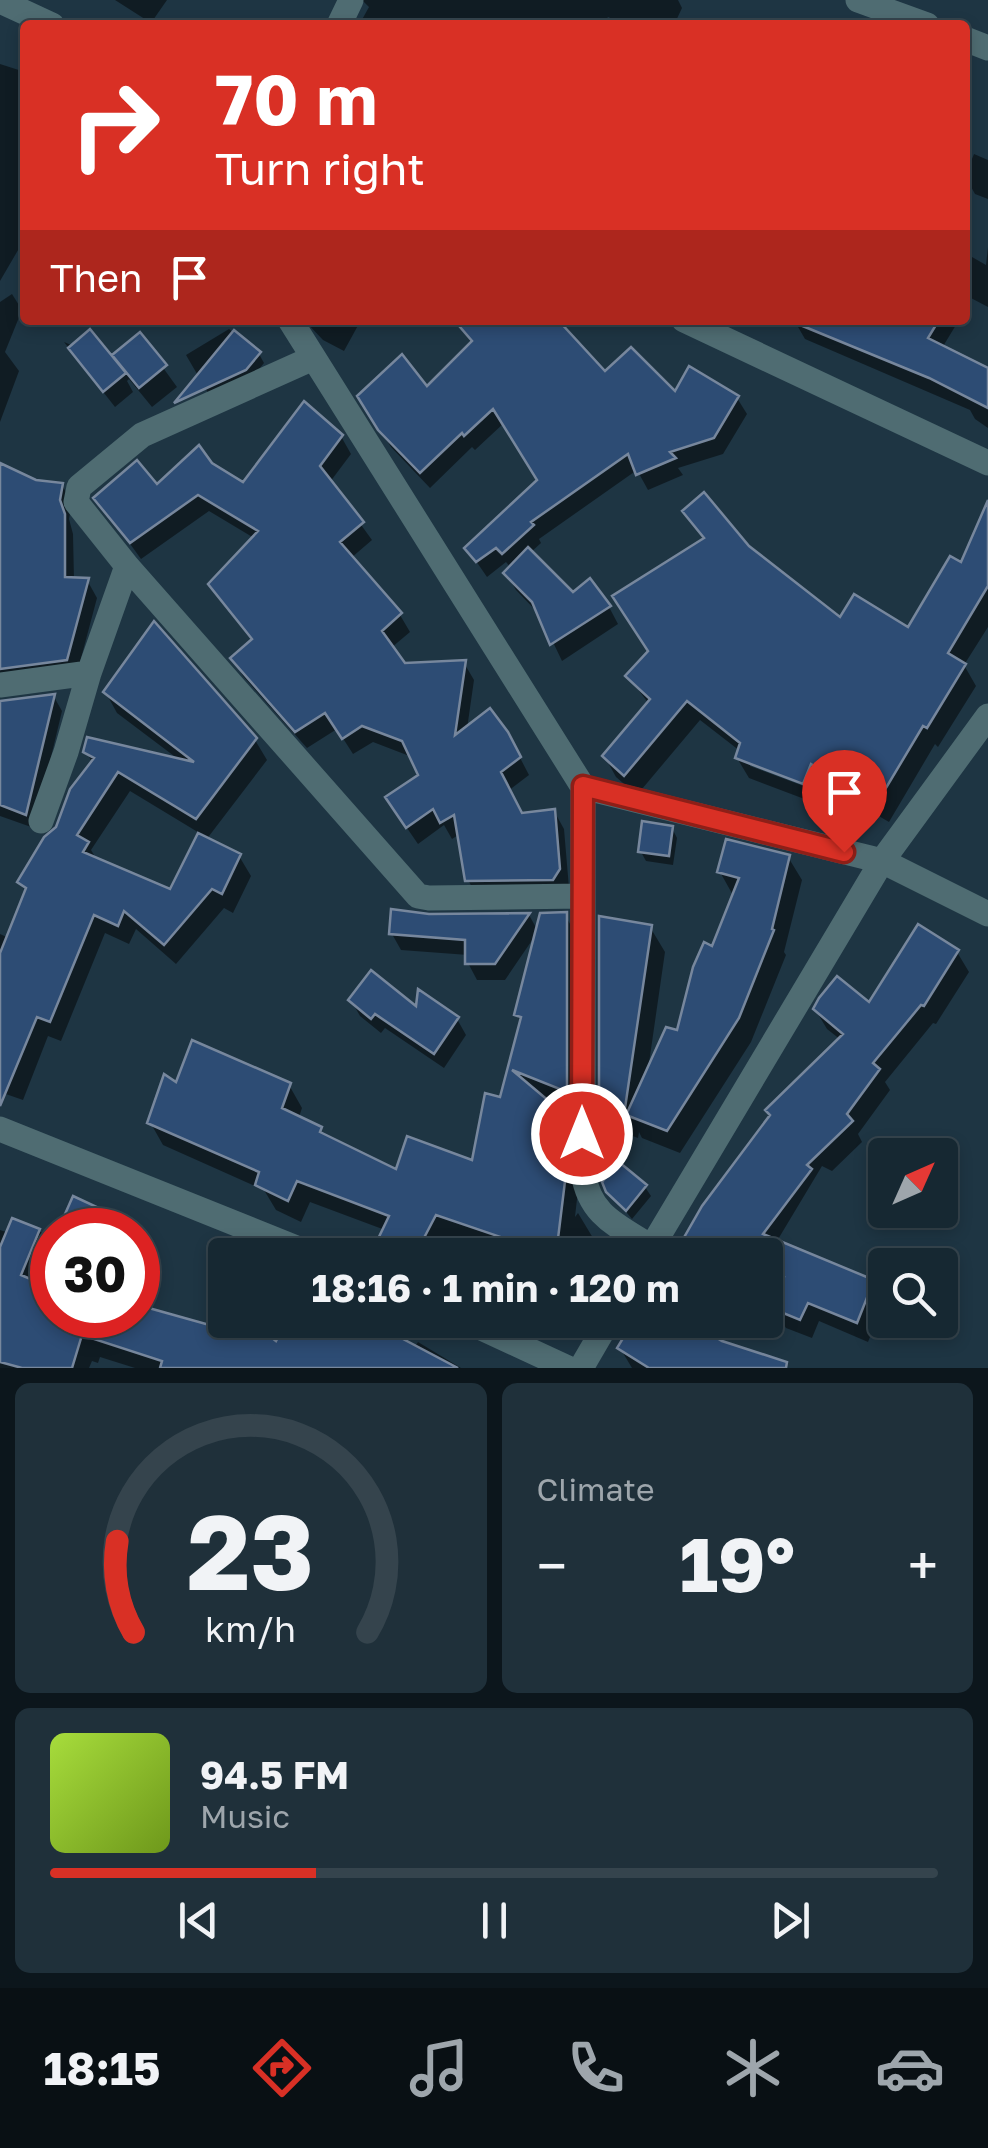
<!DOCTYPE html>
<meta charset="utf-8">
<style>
:root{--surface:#162832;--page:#1f303a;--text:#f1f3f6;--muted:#9ea6ac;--line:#35444d;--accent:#d93025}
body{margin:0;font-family:"Golos Text",sans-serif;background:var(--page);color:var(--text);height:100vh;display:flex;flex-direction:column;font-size:38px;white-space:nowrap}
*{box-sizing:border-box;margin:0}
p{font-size:32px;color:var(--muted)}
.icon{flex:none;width:55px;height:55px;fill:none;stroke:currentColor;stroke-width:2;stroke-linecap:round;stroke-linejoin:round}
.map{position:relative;height:1368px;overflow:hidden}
.panel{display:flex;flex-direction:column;gap:15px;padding:15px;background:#0c161c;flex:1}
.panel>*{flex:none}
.top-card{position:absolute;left:20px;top:20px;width:950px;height:305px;border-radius:10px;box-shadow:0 5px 15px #0003,0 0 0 2px var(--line);background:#d93025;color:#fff;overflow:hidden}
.needle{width:65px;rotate:45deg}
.buttons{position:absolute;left:868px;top:1138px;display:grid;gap:20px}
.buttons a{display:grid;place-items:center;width:90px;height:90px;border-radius:10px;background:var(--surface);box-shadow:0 5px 15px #0003,0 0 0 2px var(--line);font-size:50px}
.speed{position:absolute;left:30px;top:1208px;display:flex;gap:20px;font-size:50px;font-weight:700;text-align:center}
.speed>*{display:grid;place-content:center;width:130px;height:130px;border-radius:50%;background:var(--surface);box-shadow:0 5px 15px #0003,0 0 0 2px var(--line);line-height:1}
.speed .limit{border:15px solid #d22;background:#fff;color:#111}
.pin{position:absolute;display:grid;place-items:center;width:85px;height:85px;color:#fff;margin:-102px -42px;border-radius:50% 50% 50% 0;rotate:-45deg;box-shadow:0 0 10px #0007}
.pin .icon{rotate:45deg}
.me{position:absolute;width:110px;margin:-55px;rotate:0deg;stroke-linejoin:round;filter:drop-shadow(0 0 8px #0008)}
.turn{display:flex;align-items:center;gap:35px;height:210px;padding:0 30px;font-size:45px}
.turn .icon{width:130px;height:130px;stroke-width:2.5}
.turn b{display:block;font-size:70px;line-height:85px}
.then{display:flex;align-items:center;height:95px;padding:0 30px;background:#0003;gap:20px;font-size:38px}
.big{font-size:75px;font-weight:700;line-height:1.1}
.panel .widget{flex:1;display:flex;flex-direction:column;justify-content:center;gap:15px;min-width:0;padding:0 35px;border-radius:15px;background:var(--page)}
.panel .dial{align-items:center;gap:0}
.dial svg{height:260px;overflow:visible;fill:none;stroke:var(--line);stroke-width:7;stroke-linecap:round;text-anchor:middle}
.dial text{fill:var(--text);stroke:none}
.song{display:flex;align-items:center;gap:30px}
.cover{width:120px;height:120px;border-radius:15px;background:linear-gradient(135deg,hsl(80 70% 55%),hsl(80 70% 35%))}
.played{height:10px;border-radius:5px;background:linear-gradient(90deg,var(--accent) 30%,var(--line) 30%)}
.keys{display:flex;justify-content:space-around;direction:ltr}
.heat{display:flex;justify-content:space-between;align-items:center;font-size:55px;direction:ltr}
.panel .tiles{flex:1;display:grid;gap:15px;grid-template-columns:1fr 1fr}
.widget:last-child{grid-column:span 2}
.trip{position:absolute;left:208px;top:1238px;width:575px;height:100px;border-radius:10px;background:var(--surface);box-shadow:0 5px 15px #0003,0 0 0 2px var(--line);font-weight:700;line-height:100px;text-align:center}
.tabs{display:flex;height:160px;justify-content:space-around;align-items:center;background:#091014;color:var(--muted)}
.tabs .icon{width:70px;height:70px}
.tabs .on{color:var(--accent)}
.tabs b{font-size:45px;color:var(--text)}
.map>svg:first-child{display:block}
.shadow{fill:#0007;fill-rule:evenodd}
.building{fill:#2d4c74;stroke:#77879d;stroke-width:2.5}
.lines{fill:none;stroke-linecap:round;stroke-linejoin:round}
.minor{stroke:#4f6c72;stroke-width:25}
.route-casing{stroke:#8d1f18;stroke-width:25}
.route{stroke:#d93025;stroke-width:18}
</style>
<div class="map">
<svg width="988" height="1368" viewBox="0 0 988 1368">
<rect width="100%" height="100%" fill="#1e3543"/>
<path class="shadow" d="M 115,0 L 167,0 L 151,23 Z
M 362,0 L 678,0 L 682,8 L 674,25 L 625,25 L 608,17 L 603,25 L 359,25 L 369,7 Z
M 0,64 L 25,72 L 25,251 L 21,245 L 0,281 Z
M 974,154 L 988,160 L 988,199 L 975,194 L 965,176 Z
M 988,247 L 988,307 L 969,297 L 965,289 L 965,269 L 972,257 L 986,265 Z
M 12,294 L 22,310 L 5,352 L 19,371 L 0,422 L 0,302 Z
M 304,320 L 361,320 L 344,351 L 323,340 Z
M 461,320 L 555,320 L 605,375 L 676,395 L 737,398 L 747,414 L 723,454 L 678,468 L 683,475 L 648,490 L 637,470 L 539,539 L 541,543 L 530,553 L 573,595 L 609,607 L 618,624 L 562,661 L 540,615 L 516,590 L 506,573 L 511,568 L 506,562 L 487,577 L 467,548 L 540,481 L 504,423 L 475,450 L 472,447 L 430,488 L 391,447 L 360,396 L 427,390 L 472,344 L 458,322 Z
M 794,320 L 959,320 L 942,348 L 986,370 L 988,367 L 988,428 L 975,419 L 970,410 L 805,339 Z
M 229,329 L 259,354 L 264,363 L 251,379 L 211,398 L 186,355 Z
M 140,336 L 177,387 L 152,407 L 129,379 L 127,381 L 133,392 L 115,407 L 64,342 L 120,365 Z
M 338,431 L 351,454 L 330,482 L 372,540 L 351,558 L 400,615 L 410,632 L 391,648 L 403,666 L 464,663 L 474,680 L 467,729 L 517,752 L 529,775 L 508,791 L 522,816 L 554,811 L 564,829 L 569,888 L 478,898 L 468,880 L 460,834 L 452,839 L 444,825 L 418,844 L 398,815 L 421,776 L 412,757 L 373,742 L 353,754 L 337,729 L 307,748 L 243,676 L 233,659 L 253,641 L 211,585 L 254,538 L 209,511 L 141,559 L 97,498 L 157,488 L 210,464 L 243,485 Z
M 0,466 L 35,482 L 62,485 L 72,503 L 69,519 L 73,534 L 74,580 L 87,580 L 97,598 L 76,677 L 0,682 Z
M 685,511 L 747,548 L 841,621 L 909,630 L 962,566 L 988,512 L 988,627 L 964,665 L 976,686 L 938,747 L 935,744 L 889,822 L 822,783 L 815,803 L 749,778 L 737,758 L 740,751 L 700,720 L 637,795 L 616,777 L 605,757 L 649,704 L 628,676 L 651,652 L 704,540 ZM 750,761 L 816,786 L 814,790 L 750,766 Z
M 106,693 L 255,740 L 267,760 L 206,840 L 239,856 L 251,876 L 233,913 L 224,908 L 176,964 L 136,929 L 129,944 L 105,933 L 61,1041 L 48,1036 L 23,1100 L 0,1092 L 0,934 L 9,938 L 27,893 L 20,882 L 58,829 L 93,764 L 86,751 L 182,762 L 117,713 ZM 130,791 L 201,834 L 172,893 L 97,860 L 91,850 Z
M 54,697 L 62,711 L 34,828 L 0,816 L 0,775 Z
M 672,828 L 677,838 L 673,865 L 646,861 L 641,852 Z
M 788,857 L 802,880 L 784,952 L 786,955 L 751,1042 L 680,1153 L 642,1138 L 639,1132 L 638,1138 L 616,1130 L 602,1104 L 650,927 L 665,952 L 648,1070 L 679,1032 L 734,897 L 720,872 Z
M 529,915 L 538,931 L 565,915 L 578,938 L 578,1113 L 545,1099 L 561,1127 L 553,1164 L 565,1167 L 578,1190 L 575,1217 L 578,1213 L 593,1238 L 589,1255 L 504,1255 L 449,1236 L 439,1255 L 388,1255 L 379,1241 L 385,1230 L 310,1202 L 301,1222 L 276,1210 L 264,1190 L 163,1145 L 150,1122 L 177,1086 L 289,1085 L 302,1108 L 299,1117 L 320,1129 L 325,1137 L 397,1173 L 474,1163 L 502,1100 L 522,1024 L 517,1015 L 537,933 L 505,980 L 477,980 L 468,963 L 468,955 L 401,950 L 392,934 L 429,917 Z
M 957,952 L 969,972 L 936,1024 L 933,1023 L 885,1082 L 890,1090 L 858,1134 L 862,1142 L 832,1171 L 822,1166 L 765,1261 L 765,1255 L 675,1255 L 841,1040 L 827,1029 L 815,1009 L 870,1005 Z
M 351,1000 L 457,1019 L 466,1035 L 444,1068 L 385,1028 L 381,1033 L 360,1016 Z
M 645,1187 L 651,1196 L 632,1219 L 608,1190 Z
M 97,1210 L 109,1230 L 61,1230 Z
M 14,1221 L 52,1237 L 52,1315 L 138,1315 L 138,1308 L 215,1329 L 225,1294 L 225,1320 L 362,1320 L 414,1348 L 418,1342 L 461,1368 L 135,1368 L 100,1357 L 98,1363 L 92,1361 L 89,1368 L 0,1368 L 0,1230 L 9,1233 Z
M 872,1282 L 884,1302 L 868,1342 L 819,1321 L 812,1338 L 786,1328 L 774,1308 Z
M 636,1320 L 730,1320 L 716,1342 L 754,1368 L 632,1368 L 620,1348 Z"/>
<path class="building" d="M 454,320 L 558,320 L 605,371 L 631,347 L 675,391 L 689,366 L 739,396 L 714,438 L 670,452 L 676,458 L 636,475 L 628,454 L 531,522 L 534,525 L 502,554 L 496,548 L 476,562 L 464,548 L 537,480 L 493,409 L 464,436 L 462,433 L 420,473 L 378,430 L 357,396 L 402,354 L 427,386 L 472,341 Z
M 788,320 L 939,320 L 928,338 L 988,368 L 988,408 L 929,378 Z
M 90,329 L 126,373 L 103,392 L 68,348 Z
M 234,330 L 261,352 L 246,370 L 174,403 Z
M 140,332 L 167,365 L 139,388 L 112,355 Z
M 304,401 L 343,435 L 320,466 L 364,522 L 340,542 L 402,613 L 382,631 L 405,663 L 466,660 L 455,735 L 490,708 L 508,732 L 521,757 L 501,772 L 522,813 L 555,809 L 560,869 L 553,880 L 465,881 L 454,815 L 440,823 L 433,809 L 406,828 L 385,797 L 418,775 L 402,741 L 362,726 L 342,739 L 325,713 L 295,732 L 230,658 L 252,639 L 208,584 L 258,531 L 198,495 L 130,543 L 93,498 L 137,460 L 157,484 L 199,445 L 212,463 L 243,482 Z
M 0,463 L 36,480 L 63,483 L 60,500 L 65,514 L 65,577 L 89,578 L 67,660 L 0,669 Z
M 704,492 L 749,546 L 840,617 L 854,594 L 908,627 L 950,556 L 961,562 L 988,500 L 988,586 L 948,653 L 966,664 L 927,728 L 923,726 L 877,803 L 811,764 L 803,784 L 735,758 L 740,743 L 687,701 L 624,776 L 602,756 L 650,699 L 625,676 L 648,651 L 612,596 L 704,538 L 682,511 Z
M 528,547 L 573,592 L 590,578 L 611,606 L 550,645 L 532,602 L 503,573 Z
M 154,621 L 257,738 L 196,819 L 118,772 L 77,835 L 89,842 L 83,852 L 170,889 L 198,833 L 241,854 L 222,894 L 212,889 L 164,945 L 124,911 L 118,926 L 94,915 L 50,1022 L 37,1017 L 0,1106 L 0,953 L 26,888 L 17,882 L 44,837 L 56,827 L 70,789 L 94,758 L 83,752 L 87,737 L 194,762 L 103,692 Z
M 55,694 L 26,815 L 0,805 L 0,701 Z
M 642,821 L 673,826 L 669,856 L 638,852 Z
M 726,839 L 790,855 L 772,929 L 774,930 L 739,1018 L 667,1131 L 626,1115 L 666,1027 L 677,1030 L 693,967 L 704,942 L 712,946 L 739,878 L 717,872 Z
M 391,909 L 429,914 L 530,913 L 495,964 L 465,964 L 465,940 L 389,934 Z
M 567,912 L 567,1092 L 512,1070 L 550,1102 L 538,1157 L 567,1165 L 556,1255 L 522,1255 L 524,1245 L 436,1215 L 415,1255 L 404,1255 L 377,1241 L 389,1216 L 297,1181 L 288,1201 L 255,1185 L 259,1172 L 147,1123 L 164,1074 L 176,1082 L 192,1040 L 291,1083 L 282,1108 L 322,1127 L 320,1132 L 396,1169 L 407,1136 L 472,1160 L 485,1093 L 500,1097 L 521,1017 L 514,1015 L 540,913 Z
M 599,916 L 652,925 L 624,1115 L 599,1105 Z
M 918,924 L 959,950 L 924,1006 L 921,1005 L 873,1063 L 880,1069 L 847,1114 L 853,1121 L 807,1165 L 812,1169 L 763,1234 L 874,1280 L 857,1323 L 808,1303 L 800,1320 L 771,1308 L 784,1277 L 765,1263 L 765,1255 L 674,1255 L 702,1206 L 770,1115 L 765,1110 L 843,1034 L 813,1009 L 819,998 L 837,976 L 869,1002 Z
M 371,970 L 416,1006 L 418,989 L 459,1017 L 434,1054 L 375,1014 L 371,1019 L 348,1000 Z
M 619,1162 L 647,1185 L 626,1211 L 606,1192 L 602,1182 Z
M 73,1196 L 99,1208 L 89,1230 L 58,1230 Z
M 12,1218 L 40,1229 L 21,1275 L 52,1288 L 52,1315 L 138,1315 L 138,1305 L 213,1326 L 215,1320 L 249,1320 L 276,1341 L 287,1320 L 367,1320 L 458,1368 L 160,1368 L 162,1361 L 82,1335 L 72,1368 L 22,1368 L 0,1362 L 0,1247 Z
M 634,1320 L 689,1320 L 722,1341 L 787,1362 L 786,1368 L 649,1368 L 617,1348 Z"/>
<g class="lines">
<path class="minor" d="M 858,0 L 927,25
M 0,1 L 52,25
M 339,25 L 351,0
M 965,39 L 988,48
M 290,320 L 583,787 L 583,1173 C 590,1216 617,1225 651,1247
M 684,320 L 988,463
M 127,566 L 418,896 L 429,898 L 582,896
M 0,685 L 89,673 L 127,566 L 76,502 L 79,487 L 142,435 L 313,358
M 583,787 L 882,861 L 988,914
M 41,821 L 66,752 L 89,673
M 0,1129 L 314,1255
M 647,1255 L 882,861 L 988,716
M 464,1320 L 568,1368
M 581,1368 L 609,1320"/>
</g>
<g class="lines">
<defs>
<path id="route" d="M 582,1134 L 583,786 L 844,852"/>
</defs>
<use href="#route" class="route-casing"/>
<use href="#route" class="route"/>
</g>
</svg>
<div class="buttons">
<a><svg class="needle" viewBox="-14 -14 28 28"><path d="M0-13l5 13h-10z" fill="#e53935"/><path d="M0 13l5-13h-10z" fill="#9ea6ac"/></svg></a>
<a><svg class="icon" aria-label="search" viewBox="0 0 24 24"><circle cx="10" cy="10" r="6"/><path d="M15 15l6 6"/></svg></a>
</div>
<div class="speed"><div class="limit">30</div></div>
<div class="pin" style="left:844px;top:852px;background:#d93025"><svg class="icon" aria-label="arrive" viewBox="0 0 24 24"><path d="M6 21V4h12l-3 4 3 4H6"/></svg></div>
<svg class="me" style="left:582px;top:1134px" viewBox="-20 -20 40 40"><circle r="17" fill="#d93025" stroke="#fff" stroke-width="3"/><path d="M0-11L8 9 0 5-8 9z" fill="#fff"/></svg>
<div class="trip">18:16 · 1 min · 120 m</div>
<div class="top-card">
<div class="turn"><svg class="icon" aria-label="right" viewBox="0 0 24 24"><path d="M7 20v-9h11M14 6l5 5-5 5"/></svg><div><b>70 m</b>Turn right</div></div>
<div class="then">Then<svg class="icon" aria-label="arrive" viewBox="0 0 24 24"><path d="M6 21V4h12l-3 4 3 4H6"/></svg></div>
</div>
</div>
<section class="panel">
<div class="tiles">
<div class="widget dial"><svg viewBox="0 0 100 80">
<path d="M14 69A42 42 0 1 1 86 69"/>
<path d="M14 69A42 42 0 0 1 9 41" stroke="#d93025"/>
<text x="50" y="56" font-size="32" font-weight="700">23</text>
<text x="50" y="72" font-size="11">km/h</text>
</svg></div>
<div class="widget"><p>Climate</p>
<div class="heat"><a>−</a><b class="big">19°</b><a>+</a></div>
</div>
<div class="widget">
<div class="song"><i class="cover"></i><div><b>94.5 FM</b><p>Music</p></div></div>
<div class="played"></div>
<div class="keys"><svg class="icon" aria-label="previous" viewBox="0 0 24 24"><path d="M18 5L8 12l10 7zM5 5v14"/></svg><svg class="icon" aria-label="pause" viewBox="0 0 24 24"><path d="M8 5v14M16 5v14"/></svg><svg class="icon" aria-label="next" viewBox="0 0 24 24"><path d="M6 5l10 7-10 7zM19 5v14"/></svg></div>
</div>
</div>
</section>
<nav class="tabs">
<b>18:15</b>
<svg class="icon on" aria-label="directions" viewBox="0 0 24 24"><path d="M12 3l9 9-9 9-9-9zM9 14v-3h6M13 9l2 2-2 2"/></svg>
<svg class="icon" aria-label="music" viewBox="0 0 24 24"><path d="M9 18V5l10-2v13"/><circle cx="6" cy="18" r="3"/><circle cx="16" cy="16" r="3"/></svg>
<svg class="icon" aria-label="phone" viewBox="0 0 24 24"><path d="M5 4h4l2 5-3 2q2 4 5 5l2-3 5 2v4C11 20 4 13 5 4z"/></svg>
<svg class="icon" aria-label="climate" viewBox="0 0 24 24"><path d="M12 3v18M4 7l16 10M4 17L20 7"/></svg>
<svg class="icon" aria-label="car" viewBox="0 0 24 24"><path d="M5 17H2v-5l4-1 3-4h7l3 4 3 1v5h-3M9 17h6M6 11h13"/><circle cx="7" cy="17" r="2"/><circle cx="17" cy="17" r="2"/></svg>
</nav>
